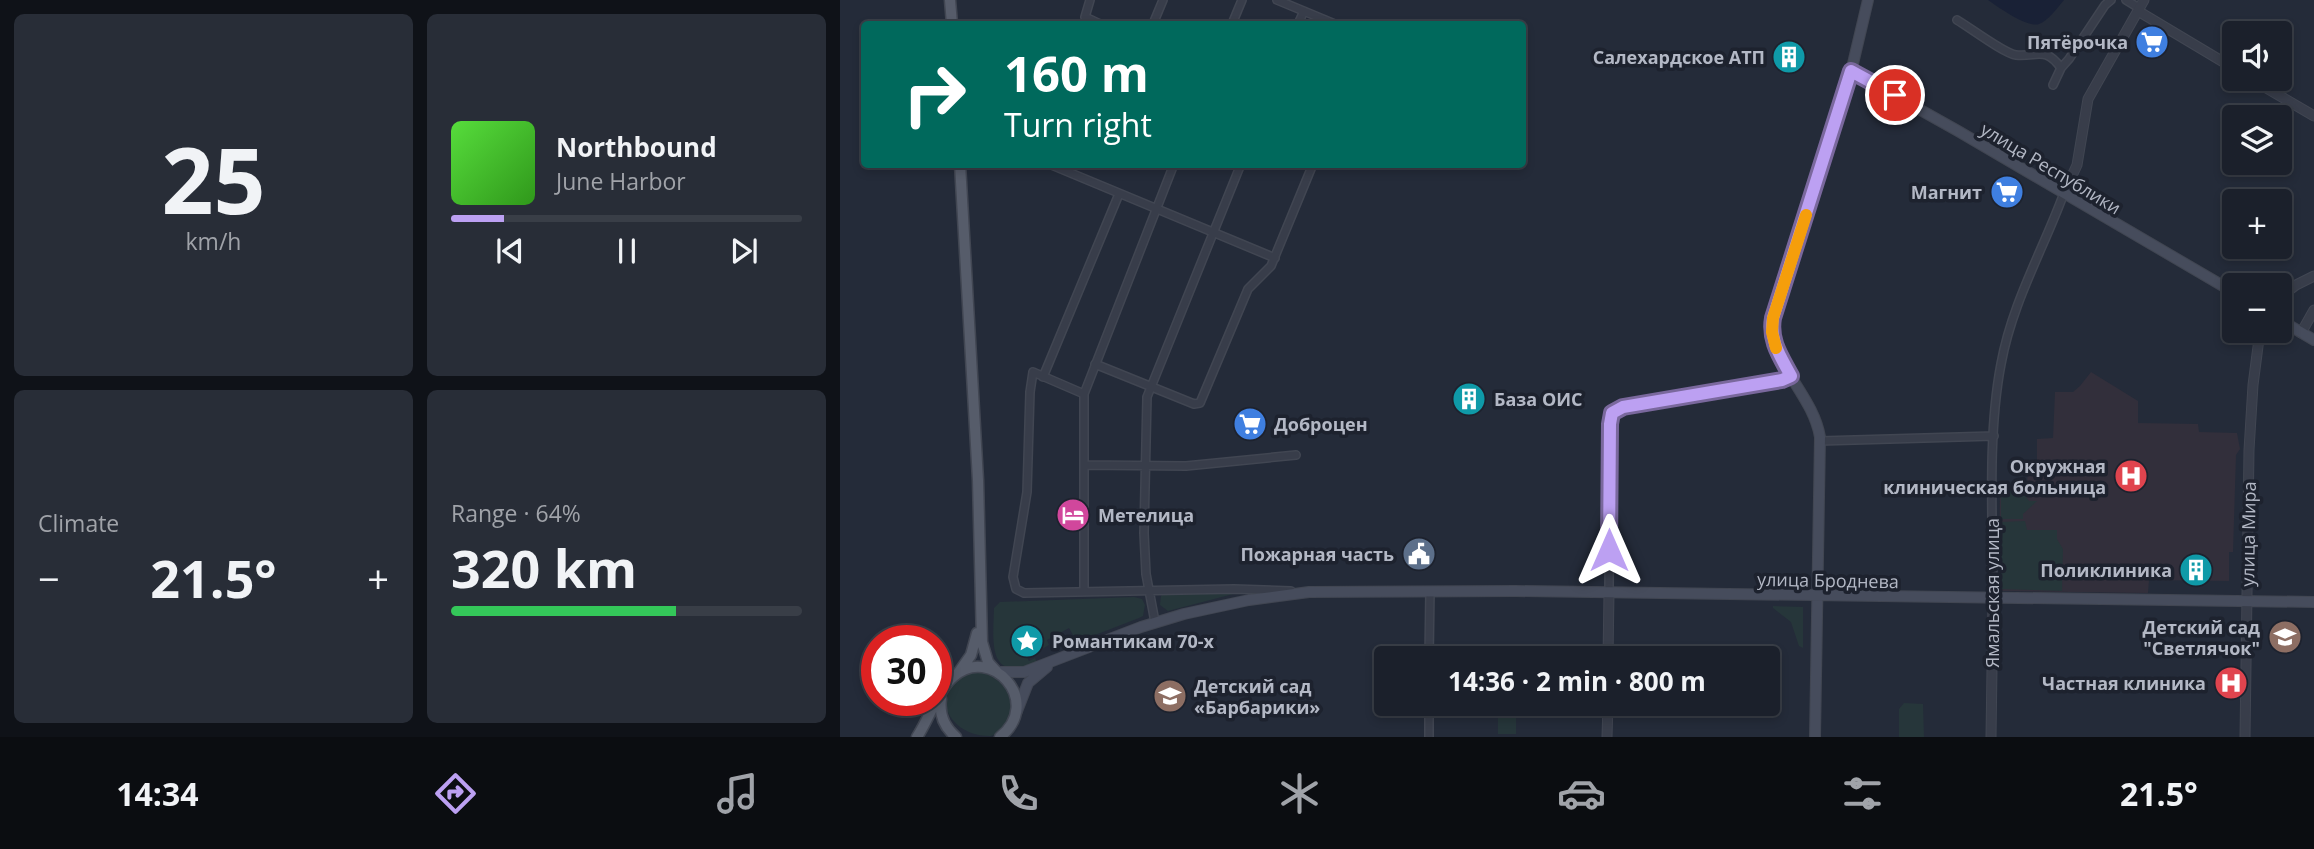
<!DOCTYPE html>
<meta charset="utf-8">
<style>
:root{--surface:#1b202b;--page:#282d37;--text:#f1f3f6;--muted:#a0a3a9;--line:#393e47;--accent:#bca0f2}
body{margin:0;font-family:"Open Sans",sans-serif;background:var(--page);color:var(--text);height:100vh;display:flex;flex-direction:column;font-size:26px;white-space:nowrap}
*{box-sizing:border-box;margin:0}
p{font-size:23px;color:var(--muted)}
.icon{flex:none;width:38px;height:38px;fill:none;stroke:currentColor;stroke-width:2;stroke-linecap:round;stroke-linejoin:round}
.map{position:relative;flex:1;overflow:hidden}
.side{display:flex;flex-direction:column;gap:14px;padding:14px;background:#0f1218;width:840px}
.side>*{flex:none}
.guide{position:absolute;left:21px;top:21px;width:665px;height:147px;border-radius:7px;box-shadow:0 4px 10px #0003,0 0 0 2px var(--line);background:#00695c;color:#fff;overflow:hidden}
.tools{position:absolute;left:1382px;top:21px;display:grid;gap:14px}
.tools a{display:grid;place-items:center;width:70px;height:70px;border-radius:7px;background:var(--surface);box-shadow:0 4px 10px #0003,0 0 0 2px var(--line);font-size:35px}
.speed{position:absolute;left:21px;top:625px;display:flex;gap:14px;font-size:35px;font-weight:700;text-align:center}
.speed>*{display:grid;place-content:center;width:91px;height:91px;border-radius:50%;background:var(--surface);box-shadow:0 4px 10px #0003,0 0 0 2px var(--line);line-height:1}
.speed .limit{border:10px solid #d22;background:#fff;color:#111}
.pin{position:absolute;display:grid;place-items:center;width:60px;height:60px;color:#fff;margin:-30px;border:4px solid #fff;border-radius:50%;box-shadow:0 2px 7px #0007}
.me{position:absolute;width:77px;margin:-38px;rotate:0deg;stroke-linejoin:round;filter:drop-shadow(0 0 5px #0008)}
.turn{display:flex;align-items:center;gap:24px;height:147px;padding:0 28px;font-size:32px}
.turn .icon{width:91px;height:91px;stroke-width:2.5}
.turn b{display:block;font-size:49px;line-height:60px}
.big{font-size:52px;font-weight:700;line-height:1.1}
.side .widget{flex:1;display:flex;flex-direction:column;justify-content:center;gap:10px;min-width:0;padding:0 24px;border-radius:10px;background:var(--page)}
.side .dial{align-items:center;gap:0}
.dial b{font-size:91px;line-height:1}
.song{display:flex;align-items:center;gap:21px}
.cover{width:84px;height:84px;border-radius:10px;background:linear-gradient(135deg,hsl(110 70% 55%),hsl(110 70% 35%))}
.played{height:7px;border-radius:4px;background:linear-gradient(90deg,var(--accent) 15%,var(--line) 15%)}
.keys{display:flex;justify-content:space-around;direction:ltr}
.heat{display:flex;justify-content:space-between;align-items:center;font-size:38px;direction:ltr}
.charge{height:10px;border-radius:5px;background:linear-gradient(90deg,#34c759 64%,var(--line) 0)}
.side .tiles{flex:1;display:grid;gap:14px;grid-template-columns:repeat(2,1fr)}
.trip{position:absolute;left:534px;top:646px;width:406px;height:70px;border-radius:7px;background:var(--surface);box-shadow:0 4px 10px #0003,0 0 0 2px var(--line);font-weight:700;line-height:70px;text-align:center}
.tabs{display:flex;height:112px;justify-content:space-around;align-items:center;background:#0b0d11;color:var(--muted)}
.tabs .icon{width:49px;height:49px}
.tabs .selected{color:var(--accent)}
.tabs b{font-size:32px;color:var(--text)}
main{display:flex;flex:1;min-height:0}
.map>svg:first-child{display:block}
.medical{fill:#322f3b}
.green{fill:#26363a}
.water{fill:#192136}
.lines{fill:none;stroke-linecap:round;stroke-linejoin:round}
.minor-casing{stroke:#414652;stroke-width:10}
.tertiary-casing{stroke:#414652;stroke-width:11}
.secondary-casing{stroke:#414652;stroke-width:12}
.primary-casing{stroke:#414652;stroke-width:13}
.minor{stroke:#383d4a;stroke-width:7}
.tertiary{stroke:#383d4a;stroke-width:9}
.secondary{stroke:#464c5c;stroke-width:10}
.primary{stroke:#565c6a;stroke-width:10}
.route-casing{stroke:#7a689d;stroke-width:18}
.route{stroke:#bca0f2;stroke-width:12}
.slow{stroke:#f59e0b;stroke-width:12}
.labels{text-anchor:middle;dominant-baseline:central;stroke-width:7;stroke-linejoin:round;paint-order:stroke}
.poi-label{font-size:18px;font-weight:bold;fill:#b3b8c5;stroke:#1d222e;text-anchor:end}
.street-label{font-size:18px;fill:#b3b8c5;stroke:#1d222e}
</style>
<main>
<section class="side">
<div class="tiles">
<div class="widget dial"><b>25</b><p>km/h</p></div>
<div class="widget">
<div class="song"><i class="cover"></i><div><b>Northbound</b><p>June Harbor</p></div></div>
<div class="played"></div>
<div class="keys"><svg class="icon" aria-label="previous" viewBox="0 0 24 24"><path d="M18 5L8 12l10 7zM5 5v14"/></svg><svg class="icon" aria-label="pause" viewBox="0 0 24 24"><path d="M8 5v14M16 5v14"/></svg><svg class="icon" aria-label="next" viewBox="0 0 24 24"><path d="M6 5l10 7-10 7zM19 5v14"/></svg></div>
</div>
<div class="widget"><p>Climate</p>
<div class="heat"><a>−</a><b class="big">21.5°</b><a>+</a></div>
</div>
<div class="widget"><p>Range · 64%</p><b class="big">320 km</b><div class="charge"></div></div>
</div>
</section>
<div class="map">
<svg width="1474" height="737" viewBox="0 0 1474 737">
<rect width="100%" height="100%" fill="#242b39"/>
<path class="medical" d="M 1251,372 L 1298,401 L 1298,423 L 1358,424 L 1359,432 L 1397,433 L 1400,449 L 1396,455 L 1393,552 L 1389,552 L 1389,581 L 1309,580 L 1308,593 L 1161,591 L 1159,588 L 1160,487 L 1187,486 L 1188,465 L 1197,464 L 1197,439 L 1213,438 L 1215,392 L 1233,392 L 1240,386 Z"/>
<path class="green" d="M 1161,491 L 1182,491 L 1189,501 L 1197,501 L 1183,514 L 1183,519 L 1161,519 Z
M 1185,521 L 1187,530 L 1217,530 L 1217,539 L 1223,549 L 1222,591 L 1159,589 L 1161,522 Z
M 325,592 L 395,592 L 397,593 L 328,611 L 320,605 L 321,596 Z
M 294,597 L 302,599 L 305,605 L 303,616 L 299,618 L 237,642 L 229,628 L 207,640 L 209,645 L 202,649 L 190,629 L 176,637 L 189,661 L 195,658 L 197,662 C 147,684 153,642 154,608 L 160,602 Z
M 933,606 L 963,607 L 963,648 L 959,646 L 951,622 L 933,608 Z
M 136,672 C 174,675 185,725 151,736 C 103,737 85,681 136,672 Z
M 1064,703 L 1083,704 L 1084,737 L 1059,737 L 1059,709 Z
M 658,704 L 676,704 L 676,734 L 658,734 Z"/>
<path class="water" d="M 1148,0 L 1224,0 C 1218,7 1208,21 1199,24 C 1187,28 1158,7 1148,0 Z"/>
<g class="lines">
<defs>
<path id="minor" d="M 250,0 L 245,17 L 260,24
M 437,0 L 495,24
M 1286,0 L 1299,8
M 1117,20 C 1129,27 1165,54 1176,55 C 1198,57 1205,46 1221,68
M 313,24 L 323,0
M 392,24 L 402,0
M 458,24 L 464,11
M 1213,85 L 1221,68 L 1229,59 L 1265,5 L 1271,0
M 209,164 L 435,258
M 255,364 L 354,404 L 360,403 L 408,289 L 431,266 L 473,164
M 203,377 L 279,194
M 244,394 L 193,372 L 190,392 L 187,492 L 173,577 L 176,589 L 184,593 L 394,589 L 451,591
M 980,441 L 1154,436
M 244,465 L 346,466 L 456,455
M 244,591 L 244,394 L 334,164
M 769,593 L 770,424 L 772,413 L 783,407 L 942,381 L 952,376
M 1153,599 C 1153,524 1147,437 1161,364 C 1172,303 1203,250 1224,193
M 315,622 L 306,574 L 304,533 L 307,397 L 401,164
M 589,658 L 590,591
M 589,704 L 589,737"/>
<path id="tertiary" d="M 1298,11 L 1395,69
M 1411,79 L 1474,116
M 1224,193 L 1237,165 L 1248,99 L 1304,0
M 1440,297 L 1456,285 L 1474,276
M 1461,333 L 1474,310
M 768,658 L 769,593
M 767,737 L 768,704
M 1151,737 L 1153,599
M 1405,737 L 1409,450 L 1413,385 L 1420,331"/>
<path id="secondary" d="M 1011,71 L 1118,131 L 1395,293
M 1440,320 L 1474,340
M 157,672 L 184,672 L 301,627 L 344,614 L 409,600 L 469,592 L 676,591 L 1474,602
M 177,711 L 188,683 L 207,667
M 975,737 L 980,437 C 973,395 932,366 932,324 L 1007,89 L 1028,0"/>
<path id="primary" d="M 110,0 L 112,24
M 120,164 L 138,480 L 142,642 L 148,662 L 157,672
M 119,672 L 131,655 L 137,633
M 101,699 C 99,714 104,727 116,737
M 77,737 C 89,719 98,690 113,677 C 151,643 204,702 160,737"/>
</defs>
<use href="#minor" class="minor-casing"/>
<use href="#tertiary" class="tertiary-casing"/>
<use href="#secondary" class="secondary-casing"/>
<use href="#primary" class="primary-casing"/>
<use href="#minor" class="minor"/>
<use href="#tertiary" class="tertiary"/>
<use href="#secondary" class="secondary"/>
<use href="#primary" class="primary"/>
</g>
<g class="lines">
<defs>
<path id="route" d="M 769,550 L 770,424 L 772,413 L 783,407 L 942,380 L 951,376 C 941,357 929,341 933,318 L 1011,71 L 1055,95"/>
</defs>
<use href="#route" class="route-casing"/>
<use href="#route" class="route"/>
<path class="slow" d="M 936,348 L 932,332 L 933,318 L 966,215"/>
</g>
<defs>
<symbol id="supermarket-disc" viewBox="-11 -11 22 22"><circle r="9.5" fill="#3f7fe0" stroke="#1d222e"/><path d="M-6-5.5h2.5l.6 2H6L4.5 2H-2.5L-4.4-4H-6ZM-1.5 3.2a1.3 1.3 0 1 0 .1 0ZM3 3.2a1.3 1.3 0 1 0 .1 0Z" fill="#fff"/></symbol>
<symbol id="building-disc" viewBox="-11 -11 22 22"><circle r="9.5" fill="#0f9aa8" stroke="#1d222e"/><path d="M-4-6H4V6H1V3H-1V6H-4ZM-2.5-4.3h1.7v1.8h-1.7ZM.8-4.3h1.7v1.8H.8ZM-2.5-1h1.7V.8h-1.7ZM.8-1h1.7V.8H.8Z" fill="#fff"/></symbol>
<symbol id="hospital-disc" viewBox="-11 -11 22 22"><circle r="9.5" fill="#e0444e" stroke="#1d222e"/><path d="M-5-5h3v3.5h4V-5h3V5h-3V1.5h-4V5h-3Z" fill="#fff"/></symbol>
<symbol id="hotel-disc" viewBox="-11 -11 22 22"><circle r="9.5" fill="#d1479c" stroke="#1d222e"/><path d="M-6-4.5h1.5V1H6V5H4.5V3h-9V5H-6ZM-4 0a1.8 1.8 0 1 1 3.6 0ZM.5 0V-2.5h3Q6-2.5 6 0Z" fill="#fff"/></symbol>
<symbol id="civic-disc" viewBox="-11 -11 22 22"><circle r="9.5" fill="#5c6f8a" stroke="#1d222e"/><path d="M-.6-6.5H3V-4.5H.6V-3L4-1V1h2V6H-6V1h2V-1L-.6-3ZM-1.2 2.5V6h2.4V2.5Z" fill="#fff"/></symbol>
<symbol id="school-disc" viewBox="-11 -11 22 22"><circle r="9.5" fill="#8d6e63" stroke="#1d222e"/><path d="M0-5L7-2L0 1L-7-2ZM-4 1L0 2.5L4 1V4Q0 6-4 4Z" fill="#fff"/></symbol>
<symbol id="sight-disc" viewBox="-11 -11 22 22"><circle r="9.5" fill="#0f9aa8" stroke="#1d222e"/><path d="M0-6L1.8-2.2L6-1.7L2.9 1.2L3.7 5.4L0 3.3L-3.7 5.4L-2.9 1.2L-6-1.7L-1.8-2.2Z" fill="#fff"/></symbol>
</defs>
<g fill-rule="evenodd">
<use href="#supermarket-disc" x="1293" y="23" width="38" height="38"/>
<use href="#building-disc" x="930" y="38" width="38" height="38"/>
<use href="#supermarket-disc" x="1148" y="173" width="38" height="38"/>
<use href="#building-disc" x="610" y="380" width="38" height="38"/>
<use href="#supermarket-disc" x="391" y="405" width="38" height="38"/>
<use href="#hospital-disc" x="1272" y="457" width="38" height="38"/>
<use href="#hotel-disc" x="214" y="496" width="38" height="38"/>
<use href="#civic-disc" x="560" y="535" width="38" height="38"/>
<use href="#building-disc" x="1337" y="551" width="38" height="38"/>
<use href="#school-disc" x="1426" y="618" width="38" height="38"/>
<use href="#sight-disc" x="168" y="622" width="38" height="38"/>
<use href="#hospital-disc" x="1372" y="664" width="38" height="38"/>
<use href="#school-disc" x="311" y="677" width="38" height="38"/>
</g>
<g class="labels">
<g class="poi-label">
<text x="1288" y="42">Пятёрочка</text>
<text x="925" y="57">Салехардское АТП</text>
<text x="1142" y="192">Магнит</text>
<text x="654" y="399" text-anchor="start">База ОИС</text>
<text x="434" y="424" text-anchor="start">Доброцен</text>
<text x="1266" y="466">Окружная<tspan x="1266" dy="21">клиническая больница</tspan></text>
<text x="258" y="515" text-anchor="start">Метелица</text>
<text x="554" y="554">Пожарная часть</text>
<text x="1332" y="570">Поликлиника</text>
<text x="1420" y="627">Детский сад<tspan x="1420" dy="21">"Светлячок"</tspan></text>
<text x="212" y="641" text-anchor="start">Романтикам 70-х</text>
<text x="1366" y="683">Частная клиника</text>
<text x="354" y="686" text-anchor="start">Детский сад<tspan x="354" dy="21">«Барбарики»</tspan></text>
</g>
<g class="street-label">
<text transform="translate(1211 168) rotate(31)">улица Республики</text>
<text transform="translate(1408 534) rotate(-89)">улица Мира</text>
<text transform="translate(988 580) rotate(1)">улица Броднева</text>
<text transform="translate(1152 593) rotate(-90)">Ямальская улица</text>
</g>
</g>
</svg>
<div class="tools">
<a><svg class="icon" aria-label="sound" viewBox="0 0 24 24"><path d="M4 9h4l5-4v14l-5-4H4zM17 9q2 3 0 6"/></svg></a>
<a><svg class="icon" aria-label="layers" viewBox="0 0 24 24"><path d="M12 4l9 5-9 5-9-5zM3 14l9 5 9-5"/></svg></a>
<a>+</a>
<a>−</a>
</div>
<div class="speed"><div class="limit">30</div></div>
<div class="pin" style="left:1055px;top:95px;background:#d93025"><svg class="icon" aria-label="arrive" viewBox="0 0 24 24"><path d="M6 21V4h12l-3 4 3 4H6"/></svg></div>
<svg class="me" style="left:769px;top:550px" viewBox="-20 -20 40 40"><path d="M0-17L14 15 0 8-14 15z" fill="#bca0f2" stroke="#fff" stroke-width="4"/></svg>
<div class="trip">14:36 · 2 min · 800 m</div>
<div class="guide">
<div class="turn"><svg class="icon" aria-label="right" viewBox="0 0 24 24"><path d="M7 20v-9h11M14 6l5 5-5 5"/></svg><div><b>160 m</b>Turn right</div></div>
</div>
</div>
</main>
<nav class="tabs">
<b>14:34</b>
<svg class="icon selected" aria-label="directions" viewBox="0 0 24 24"><path d="M12 3l9 9-9 9-9-9zM9 14v-3h6M13 9l2 2-2 2"/></svg>
<svg class="icon" aria-label="music" viewBox="0 0 24 24"><path d="M9 18V5l10-2v13"/><circle cx="6" cy="18" r="3"/><circle cx="16" cy="16" r="3"/></svg>
<svg class="icon" aria-label="phone" viewBox="0 0 24 24"><path d="M5 4h4l2 5-3 2q2 4 5 5l2-3 5 2v4C11 20 4 13 5 4z"/></svg>
<svg class="icon" aria-label="climate" viewBox="0 0 24 24"><path d="M12 3v18M4 7l16 10M4 17L20 7"/></svg>
<svg class="icon" aria-label="car" viewBox="0 0 24 24"><path d="M5 17H2v-5l4-1 3-4h7l3 4 3 1v5h-3M9 17h6M6 11h13"/><circle cx="7" cy="17" r="2"/><circle cx="17" cy="17" r="2"/></svg>
<svg class="icon" aria-label="filters" viewBox="0 0 24 24"><path d="M4 7h16M4 17h16"/><circle cx="9" cy="7" r="2"/><circle cx="15" cy="17" r="2"/></svg>
<b>21.5°</b>
</nav>
